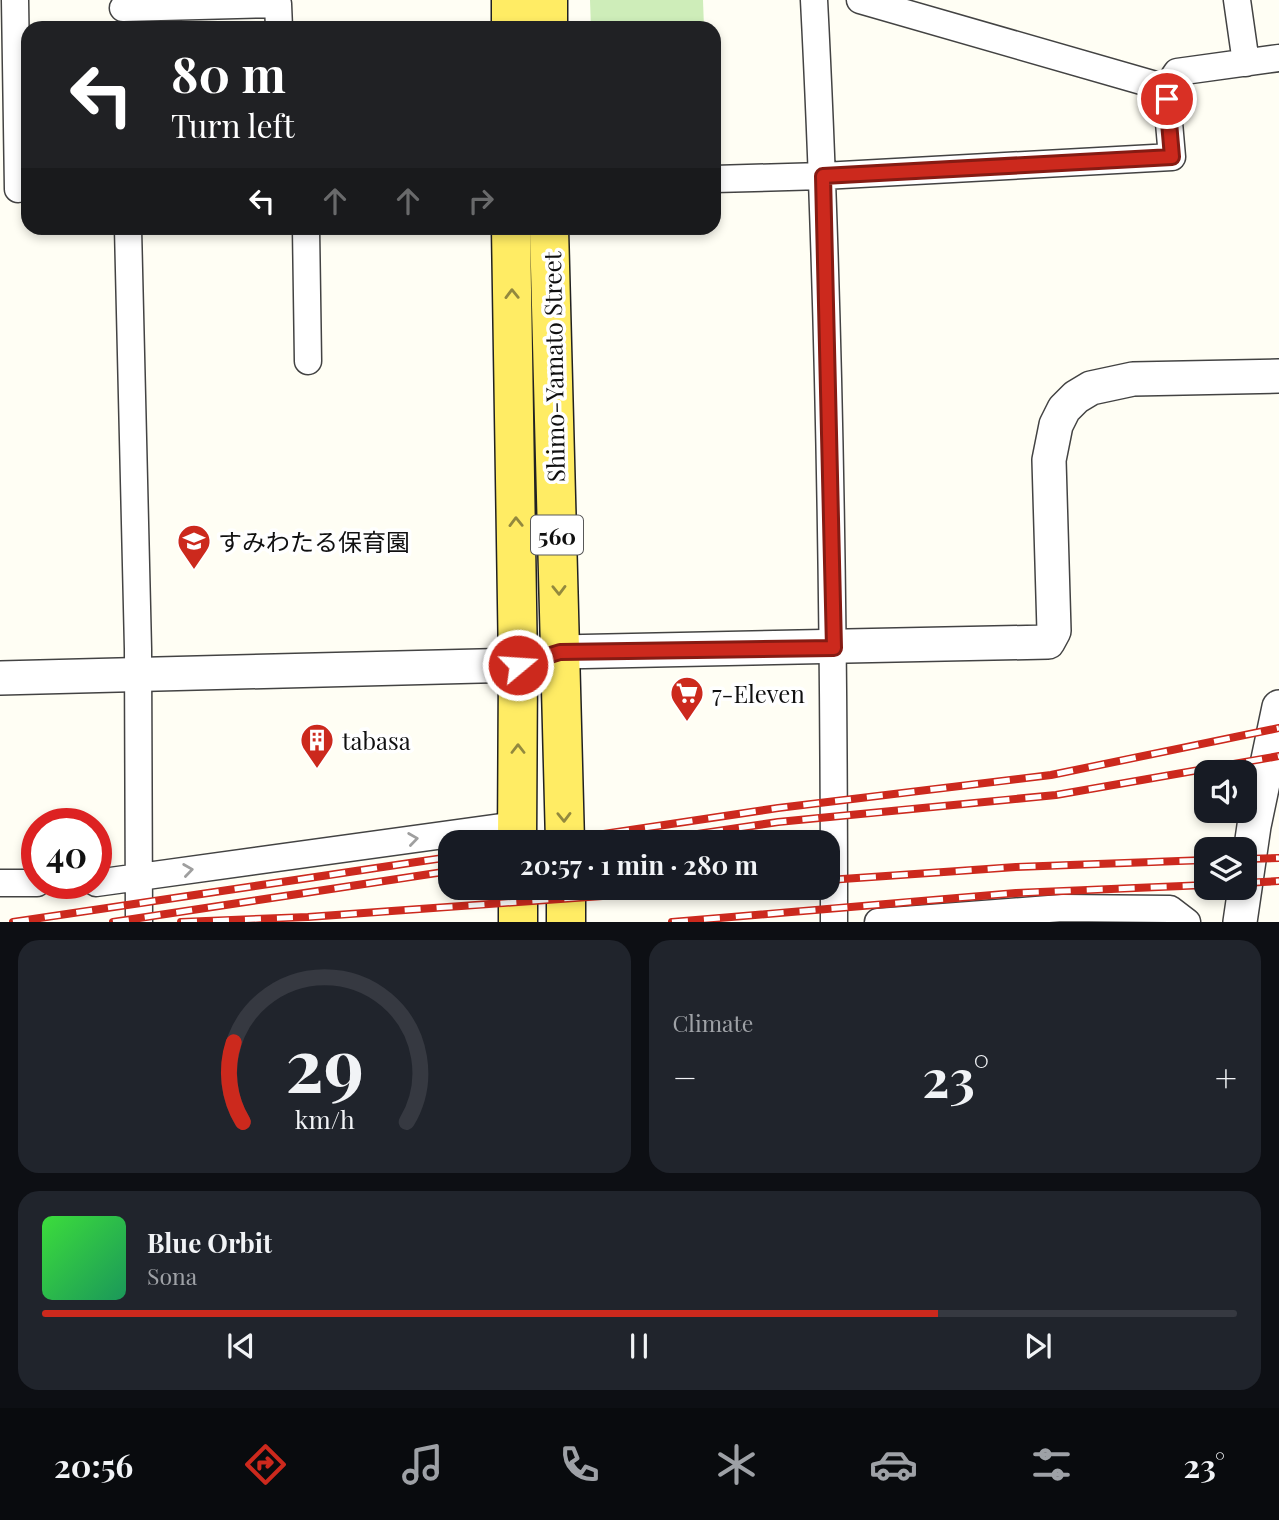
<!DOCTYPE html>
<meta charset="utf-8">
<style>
:root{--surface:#171b24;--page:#20242c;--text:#f1f3f6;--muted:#9ea1a6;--line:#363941;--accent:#cc291d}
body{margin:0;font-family:"Playfair Display","Noto Sans JP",serif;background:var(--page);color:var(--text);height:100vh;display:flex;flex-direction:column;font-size:26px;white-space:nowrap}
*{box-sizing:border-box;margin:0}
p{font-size:23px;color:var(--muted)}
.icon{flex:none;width:38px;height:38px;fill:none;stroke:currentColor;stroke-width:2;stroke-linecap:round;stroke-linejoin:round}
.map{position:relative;height:922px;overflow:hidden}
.sheet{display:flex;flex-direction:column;gap:18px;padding:18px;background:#0d0f14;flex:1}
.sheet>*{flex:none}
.hud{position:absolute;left:21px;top:21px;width:700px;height:214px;border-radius:21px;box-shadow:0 4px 10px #0003;background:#202124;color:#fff;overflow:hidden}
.buttons{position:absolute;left:1194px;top:760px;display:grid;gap:14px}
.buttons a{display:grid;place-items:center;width:63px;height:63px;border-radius:14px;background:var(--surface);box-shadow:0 4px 10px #0003;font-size:35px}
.speed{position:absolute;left:21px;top:808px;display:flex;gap:14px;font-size:35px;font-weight:700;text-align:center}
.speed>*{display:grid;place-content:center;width:91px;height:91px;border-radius:50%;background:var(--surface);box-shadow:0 4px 10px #0003;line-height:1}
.speed .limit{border:10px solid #d22;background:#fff;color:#111}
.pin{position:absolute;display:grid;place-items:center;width:60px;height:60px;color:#fff;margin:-30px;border:4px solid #fff;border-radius:50%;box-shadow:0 2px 7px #0007}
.me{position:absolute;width:77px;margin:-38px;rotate:72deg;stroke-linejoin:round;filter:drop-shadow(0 0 5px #0008)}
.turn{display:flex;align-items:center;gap:24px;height:147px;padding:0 35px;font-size:32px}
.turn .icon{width:91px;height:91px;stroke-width:2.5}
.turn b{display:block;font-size:49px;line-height:60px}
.lanes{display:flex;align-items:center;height:66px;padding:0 35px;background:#0003;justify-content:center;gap:35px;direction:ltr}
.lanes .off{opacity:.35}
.big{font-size:52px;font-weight:700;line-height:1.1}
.sheet .card{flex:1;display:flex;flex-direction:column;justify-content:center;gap:10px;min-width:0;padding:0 24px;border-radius:21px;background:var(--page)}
.sheet .dial{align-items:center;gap:0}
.dial svg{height:182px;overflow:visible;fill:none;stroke:var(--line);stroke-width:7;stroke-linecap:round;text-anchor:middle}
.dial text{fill:var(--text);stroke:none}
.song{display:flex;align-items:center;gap:21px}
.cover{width:84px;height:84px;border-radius:10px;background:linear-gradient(135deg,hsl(120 70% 55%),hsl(150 70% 35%))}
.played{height:7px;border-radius:4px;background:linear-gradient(90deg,var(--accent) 75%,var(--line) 75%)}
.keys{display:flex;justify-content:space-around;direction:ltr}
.heat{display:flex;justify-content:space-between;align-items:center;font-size:38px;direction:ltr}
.sheet .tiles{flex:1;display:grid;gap:18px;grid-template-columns:1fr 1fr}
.card:last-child{grid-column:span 2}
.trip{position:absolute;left:438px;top:830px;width:402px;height:70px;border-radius:21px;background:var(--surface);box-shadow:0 4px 10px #0003;font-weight:700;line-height:70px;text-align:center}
.tabs{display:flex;height:112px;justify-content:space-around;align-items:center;background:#090b0e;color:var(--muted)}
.tabs .icon{width:49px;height:49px}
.tabs .active{color:var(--accent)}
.tabs b{font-size:32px;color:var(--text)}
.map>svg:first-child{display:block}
.green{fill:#ceedb9}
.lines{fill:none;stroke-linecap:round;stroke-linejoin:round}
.minor-casing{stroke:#434343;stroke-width:29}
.tertiary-casing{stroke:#434343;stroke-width:36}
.primary-casing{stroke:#212121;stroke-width:41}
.minor{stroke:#fff;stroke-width:26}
.tertiary{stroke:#fff;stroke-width:33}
.primary{stroke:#ffec64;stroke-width:38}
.rail-casing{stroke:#cc291d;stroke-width:8}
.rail{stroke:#fff;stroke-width:5;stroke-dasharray:16;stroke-linecap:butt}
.oneway{stroke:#93893e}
.oneway2{stroke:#9f9f9f}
.route-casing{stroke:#851b13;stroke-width:18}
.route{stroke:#cc291d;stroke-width:12}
.labels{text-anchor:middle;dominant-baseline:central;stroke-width:7;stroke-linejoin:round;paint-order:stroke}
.shield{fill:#fff;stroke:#585858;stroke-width:2}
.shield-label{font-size:23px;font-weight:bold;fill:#101010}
.street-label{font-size:24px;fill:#101010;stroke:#fff}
.poi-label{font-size:24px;fill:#101010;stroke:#fff;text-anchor:start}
</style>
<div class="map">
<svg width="1279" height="922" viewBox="0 0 1279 922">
<rect width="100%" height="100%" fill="#fffef4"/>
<path class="green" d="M 590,0 L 703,0 L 704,28 L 591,28 Z"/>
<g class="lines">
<defs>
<path id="minor" d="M 15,0 L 18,189
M 814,0 C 830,307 834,614 834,922
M 860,0 L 1166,88 L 1177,72 L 1279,58
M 1237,0 L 1246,63
M 123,8 L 278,4 L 279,28
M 714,179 L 823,176 L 1172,157 L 1166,88
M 128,228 L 138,649 L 139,922
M 306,228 L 308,361
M 0,883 L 37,883
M 96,883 L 517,825
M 878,922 L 1062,908 L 1170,909 L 1187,922"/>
<path id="tertiary" d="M 0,678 L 518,665 L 560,652 L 1048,642 L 1054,631 L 1049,460 L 1056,425 L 1064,409 L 1076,397 L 1091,388 L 1133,379 L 1279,376
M 1240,922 L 1254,826 L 1279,707"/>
<path id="primary" d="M 548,0 L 548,28
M 511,28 L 511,0
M 511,228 L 518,665 L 517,842
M 549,228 L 565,842
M 518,887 L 518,922
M 566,887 L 566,922"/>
</defs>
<use href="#minor" class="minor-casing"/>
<use href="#tertiary" class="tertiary-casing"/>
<use href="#primary" class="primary-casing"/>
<use href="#minor" class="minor"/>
<use href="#tertiary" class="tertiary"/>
<use href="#primary" class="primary"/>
<defs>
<path id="rail" d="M 550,842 L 778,808 L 1051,775 L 1279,728
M 644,842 L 778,822 L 1056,795 L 1279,756
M 1244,859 L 1279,858
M 828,880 L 1016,867 L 1206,860
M 1244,883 L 1279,881
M 13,922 L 450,857
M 113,922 L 450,871
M 181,922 L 308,917 L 729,887
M 672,922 L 1016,893 L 1206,885"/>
</defs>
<use href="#rail" class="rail-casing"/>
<use href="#rail" class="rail"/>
</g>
<defs><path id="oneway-chevron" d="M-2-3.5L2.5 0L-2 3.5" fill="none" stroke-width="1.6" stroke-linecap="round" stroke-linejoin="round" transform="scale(1.75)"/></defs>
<g class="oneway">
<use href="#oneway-chevron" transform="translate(512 294) rotate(-91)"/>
<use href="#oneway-chevron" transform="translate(516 522) rotate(-91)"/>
<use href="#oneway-chevron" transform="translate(559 590) rotate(89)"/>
<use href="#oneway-chevron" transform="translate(518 749) rotate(-90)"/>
<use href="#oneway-chevron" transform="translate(564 817) rotate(89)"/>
</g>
<g class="oneway2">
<use href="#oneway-chevron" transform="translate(413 839) rotate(-8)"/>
<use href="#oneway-chevron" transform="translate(188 870) rotate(-8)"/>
</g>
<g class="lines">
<defs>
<path id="route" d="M 518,665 L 560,652 L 834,648 L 823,176 L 1172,157 L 1167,99"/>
</defs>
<use href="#route" class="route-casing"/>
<use href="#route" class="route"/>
</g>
<defs>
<symbol id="school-pin" viewBox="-11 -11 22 30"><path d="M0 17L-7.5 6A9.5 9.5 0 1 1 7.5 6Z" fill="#cc291d" stroke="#fff"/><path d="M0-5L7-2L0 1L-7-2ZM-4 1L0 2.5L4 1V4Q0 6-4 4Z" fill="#fff"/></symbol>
<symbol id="supermarket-pin" viewBox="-11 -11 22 30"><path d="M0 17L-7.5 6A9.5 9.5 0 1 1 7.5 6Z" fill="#cc291d" stroke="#fff"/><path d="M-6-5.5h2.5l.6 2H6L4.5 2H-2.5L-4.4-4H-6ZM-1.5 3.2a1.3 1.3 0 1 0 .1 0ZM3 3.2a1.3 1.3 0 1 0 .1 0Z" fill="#fff"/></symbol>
<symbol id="building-pin" viewBox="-11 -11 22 30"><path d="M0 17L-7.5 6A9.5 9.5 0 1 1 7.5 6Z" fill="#cc291d" stroke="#fff"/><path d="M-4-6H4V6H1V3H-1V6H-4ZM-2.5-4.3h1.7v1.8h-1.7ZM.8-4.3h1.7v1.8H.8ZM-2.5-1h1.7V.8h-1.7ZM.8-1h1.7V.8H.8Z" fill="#fff"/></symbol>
</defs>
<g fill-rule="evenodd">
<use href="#school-pin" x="175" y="522" width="38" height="52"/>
<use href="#supermarket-pin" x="668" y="674" width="38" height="52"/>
<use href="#building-pin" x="298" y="721" width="38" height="52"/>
</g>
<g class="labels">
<rect class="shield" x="531" y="515.5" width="52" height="39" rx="5"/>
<g class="shield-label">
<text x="557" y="535">560</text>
</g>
<g class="street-label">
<text transform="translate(553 367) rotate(-91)">Shimo-Yamato Street</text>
</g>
<g class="poi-label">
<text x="218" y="541">すみわたる保育園</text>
<text x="712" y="693">7-Eleven</text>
<text x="342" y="740">tabasa</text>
</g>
</g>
</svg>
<div class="buttons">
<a><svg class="icon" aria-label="sound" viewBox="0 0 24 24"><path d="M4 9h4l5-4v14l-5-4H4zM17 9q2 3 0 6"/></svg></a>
<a><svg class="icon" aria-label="layers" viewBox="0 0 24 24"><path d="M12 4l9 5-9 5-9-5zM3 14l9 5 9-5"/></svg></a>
</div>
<div class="speed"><div class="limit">40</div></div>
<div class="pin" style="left:1167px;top:99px;background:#d93025"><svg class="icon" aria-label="arrive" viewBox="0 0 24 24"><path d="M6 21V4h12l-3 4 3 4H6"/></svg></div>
<svg class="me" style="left:518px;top:665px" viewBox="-20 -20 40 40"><circle r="17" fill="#cc291d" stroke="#fff" stroke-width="3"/><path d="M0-11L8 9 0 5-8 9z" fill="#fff"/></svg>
<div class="trip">20:57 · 1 min · 280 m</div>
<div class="hud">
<div class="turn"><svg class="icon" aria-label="left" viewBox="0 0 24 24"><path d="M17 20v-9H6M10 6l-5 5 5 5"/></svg><div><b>80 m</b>Turn left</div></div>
<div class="lanes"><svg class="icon" aria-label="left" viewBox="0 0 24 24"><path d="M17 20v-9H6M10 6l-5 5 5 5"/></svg><svg class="icon off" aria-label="ahead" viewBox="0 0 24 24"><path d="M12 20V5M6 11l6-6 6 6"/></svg><svg class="icon off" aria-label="ahead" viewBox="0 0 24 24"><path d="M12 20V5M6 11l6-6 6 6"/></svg><svg class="icon off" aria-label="right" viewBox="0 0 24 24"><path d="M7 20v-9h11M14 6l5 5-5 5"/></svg></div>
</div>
</div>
<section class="sheet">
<div class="tiles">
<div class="card dial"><svg viewBox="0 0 100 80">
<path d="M14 69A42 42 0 1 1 86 69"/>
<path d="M14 69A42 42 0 0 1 10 34" stroke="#cc291d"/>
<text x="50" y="56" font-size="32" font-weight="700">29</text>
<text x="50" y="72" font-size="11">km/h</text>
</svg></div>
<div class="card"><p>Climate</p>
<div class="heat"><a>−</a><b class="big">23°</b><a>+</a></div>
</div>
<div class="card">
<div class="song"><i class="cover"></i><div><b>Blue Orbit</b><p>Sona</p></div></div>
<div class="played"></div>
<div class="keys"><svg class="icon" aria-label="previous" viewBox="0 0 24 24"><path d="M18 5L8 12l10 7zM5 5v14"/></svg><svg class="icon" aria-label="pause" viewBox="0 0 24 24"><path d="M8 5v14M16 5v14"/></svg><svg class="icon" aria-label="next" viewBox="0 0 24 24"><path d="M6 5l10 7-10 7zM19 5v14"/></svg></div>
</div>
</div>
</section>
<nav class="tabs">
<b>20:56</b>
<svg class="icon active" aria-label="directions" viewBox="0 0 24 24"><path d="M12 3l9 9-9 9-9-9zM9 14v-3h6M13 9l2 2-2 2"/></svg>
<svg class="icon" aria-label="music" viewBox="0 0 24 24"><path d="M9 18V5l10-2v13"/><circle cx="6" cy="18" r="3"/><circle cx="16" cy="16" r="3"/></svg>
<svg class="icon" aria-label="phone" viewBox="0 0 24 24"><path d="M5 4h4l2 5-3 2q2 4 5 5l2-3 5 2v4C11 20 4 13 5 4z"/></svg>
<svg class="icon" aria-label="climate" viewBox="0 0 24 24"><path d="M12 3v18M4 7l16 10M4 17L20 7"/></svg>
<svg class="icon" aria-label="car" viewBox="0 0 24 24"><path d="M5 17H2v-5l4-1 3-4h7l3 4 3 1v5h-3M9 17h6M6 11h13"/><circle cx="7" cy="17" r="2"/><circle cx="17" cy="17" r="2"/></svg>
<svg class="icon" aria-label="filters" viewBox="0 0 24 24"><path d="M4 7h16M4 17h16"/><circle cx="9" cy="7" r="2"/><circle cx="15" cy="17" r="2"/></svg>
<b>23°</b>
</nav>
